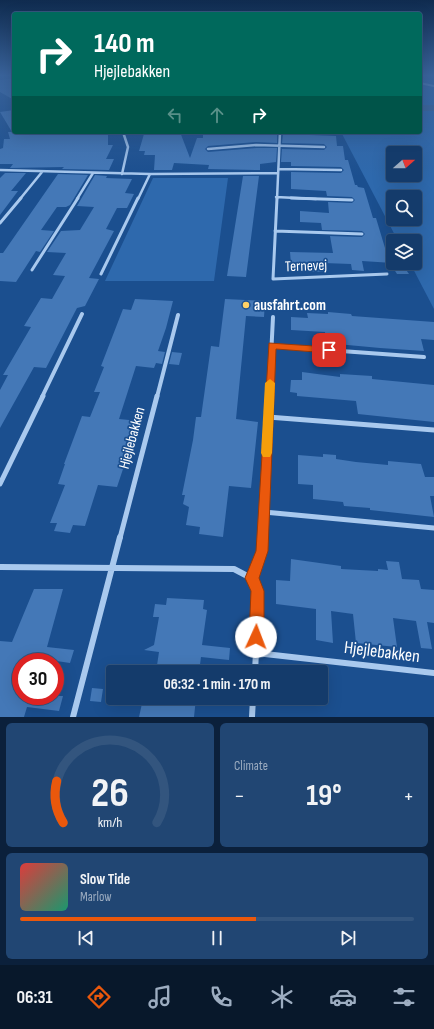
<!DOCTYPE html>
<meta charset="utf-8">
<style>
:root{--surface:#143b6b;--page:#214673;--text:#f1f3f6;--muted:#9dadc1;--line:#33557e;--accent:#ea580c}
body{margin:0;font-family:"Sofia Sans Condensed",sans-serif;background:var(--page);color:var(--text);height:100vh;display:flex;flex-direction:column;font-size:15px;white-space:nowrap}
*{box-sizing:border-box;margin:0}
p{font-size:13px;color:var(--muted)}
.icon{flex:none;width:22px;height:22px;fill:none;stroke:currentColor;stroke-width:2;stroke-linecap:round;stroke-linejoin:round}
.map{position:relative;height:717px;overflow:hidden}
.sheet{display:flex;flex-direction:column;gap:6px;padding:6px;background:#0b203b;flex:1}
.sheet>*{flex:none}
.guide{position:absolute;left:12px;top:12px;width:410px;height:122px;border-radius:4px;box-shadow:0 4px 16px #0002,0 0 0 1px var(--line);background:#00695c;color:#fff;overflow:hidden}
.needle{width:26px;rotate:69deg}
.fabs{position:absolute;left:386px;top:146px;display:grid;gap:8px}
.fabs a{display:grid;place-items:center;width:36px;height:36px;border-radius:4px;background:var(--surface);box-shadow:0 4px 16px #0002,0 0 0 1px var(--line);font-size:20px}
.speed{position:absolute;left:12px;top:653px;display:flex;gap:8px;font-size:20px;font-weight:700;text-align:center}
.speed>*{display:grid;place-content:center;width:52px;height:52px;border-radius:50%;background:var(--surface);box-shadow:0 4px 16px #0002,0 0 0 1px var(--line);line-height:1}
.speed .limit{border:6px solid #d22;background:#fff;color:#111}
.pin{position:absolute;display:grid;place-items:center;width:34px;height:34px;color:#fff;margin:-17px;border-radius:8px;box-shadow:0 2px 6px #0006}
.me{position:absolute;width:44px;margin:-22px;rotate:2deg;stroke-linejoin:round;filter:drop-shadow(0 0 3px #0008)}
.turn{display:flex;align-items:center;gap:14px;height:84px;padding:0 16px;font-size:18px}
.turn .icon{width:52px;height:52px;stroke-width:2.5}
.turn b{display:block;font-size:28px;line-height:34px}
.lanes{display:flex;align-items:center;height:38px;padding:0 16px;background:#0003;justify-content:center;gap:20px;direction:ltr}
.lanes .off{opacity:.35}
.big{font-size:30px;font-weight:700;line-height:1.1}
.sheet .tile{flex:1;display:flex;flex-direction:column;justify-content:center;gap:6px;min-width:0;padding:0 14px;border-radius:6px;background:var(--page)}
.sheet .dial{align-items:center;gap:0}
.dial svg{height:104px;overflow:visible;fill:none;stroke:var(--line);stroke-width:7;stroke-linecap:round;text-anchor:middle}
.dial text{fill:var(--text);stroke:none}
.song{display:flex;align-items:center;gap:12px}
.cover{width:48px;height:48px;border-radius:6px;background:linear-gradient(135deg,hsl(0 70% 55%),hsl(160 70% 35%))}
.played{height:4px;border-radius:2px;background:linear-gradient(90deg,var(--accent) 60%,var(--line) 60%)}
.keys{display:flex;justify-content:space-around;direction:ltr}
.heat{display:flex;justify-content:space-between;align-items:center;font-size:22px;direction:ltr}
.sheet .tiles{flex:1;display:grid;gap:6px;grid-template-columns:1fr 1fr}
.tile:last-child{grid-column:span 2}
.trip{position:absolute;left:106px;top:665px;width:222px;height:40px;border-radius:4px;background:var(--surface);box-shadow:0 4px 16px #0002,0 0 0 1px var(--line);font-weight:700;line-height:40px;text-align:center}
.dock{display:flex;height:64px;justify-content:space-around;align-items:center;background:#08182b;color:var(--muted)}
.dock .icon{width:28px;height:28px}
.dock .current{color:var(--accent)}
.dock b{font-size:18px;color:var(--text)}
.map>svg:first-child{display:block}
.green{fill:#2e69ad;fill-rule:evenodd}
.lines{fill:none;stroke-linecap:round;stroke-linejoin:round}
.river{fill:#3c6290;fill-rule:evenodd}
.building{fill:#4478b7}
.minor-far5{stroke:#a9c9ee;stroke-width:2}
.minor-far4{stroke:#a9c9ee;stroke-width:2.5}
.minor-far3{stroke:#a9c9ee;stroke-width:3}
.minor-far2{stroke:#a9c9ee;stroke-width:4}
.minor-far1{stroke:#a9c9ee;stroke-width:5}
.minor{stroke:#a9c9ee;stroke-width:6}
.route{fill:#ea580c;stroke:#983908}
.slow{fill:#f59e0b}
.poi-dot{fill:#ffd166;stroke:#1b4f8f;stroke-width:1.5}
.labels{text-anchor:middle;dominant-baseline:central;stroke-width:3.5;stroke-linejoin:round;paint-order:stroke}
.street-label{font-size:15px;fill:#fff;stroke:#1b4f8f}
.poi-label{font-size:15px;font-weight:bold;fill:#fff;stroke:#1b4f8f;text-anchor:start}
.near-street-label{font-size:18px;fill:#fff;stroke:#1b4f8f}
</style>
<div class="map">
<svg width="434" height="717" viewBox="0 0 434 717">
<rect width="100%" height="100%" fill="#1b4f8f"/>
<path class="green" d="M 420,79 L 434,80 L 434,309 L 410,263 L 415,263 L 415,241 L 398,241 L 341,132 L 420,132 ZM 393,153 L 415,153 L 415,175 L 393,175 ZM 393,197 L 415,197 L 415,219 L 393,219 Z
M 153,178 L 228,178 L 214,281 L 105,281 Z"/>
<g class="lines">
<path class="river" d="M 420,105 L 434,105 L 434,111 L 420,111 Z"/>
</g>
<path class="building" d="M 14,78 L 14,100 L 0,92 L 0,80 Z
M 14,110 L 14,132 L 98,132 L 98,135 L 108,134 L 108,145 L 113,145 L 106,159 L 114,159 L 109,170 L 62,169 L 64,167 L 10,168 L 13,164 L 0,164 L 0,149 L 3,148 L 4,139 L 10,139 L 8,132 L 12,132 L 0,112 Z
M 146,132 L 180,132 L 190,158 L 197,138 L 203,138 L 203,135 L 242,132 L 277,134 L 277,143 L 256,142 L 208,146 L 205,149 L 208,152 L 256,148 L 277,148 L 276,162 L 260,164 L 260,170 L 208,169 L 209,165 L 174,163 L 172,170 L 154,170 L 155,155 L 144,155 L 145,151 L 139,151 L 144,134 Z
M 283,134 L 336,136 L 337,146 L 343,146 L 345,160 L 348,160 L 355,185 L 357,185 L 358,187 L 364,188 L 373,218 L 376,218 L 385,248 L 392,249 L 393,263 L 362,261 L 364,271 L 352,270 L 351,264 L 324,263 L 325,272 L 303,271 L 302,265 L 291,264 L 290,252 L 333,253 L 330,236 L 362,237 L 365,234 L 362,231 L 322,230 L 321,223 L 300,222 L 300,211 L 329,213 L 328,202 L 352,203 L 355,200 L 352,197 L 327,196 L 326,191 L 291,189 L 291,172 L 341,173 L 344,170 L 341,167 L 291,166 L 291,162 L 281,162 L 282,149 L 324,150 L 327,147 L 324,144 L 282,143 Z
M 5,173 L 26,173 L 11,191 L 18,191 L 0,215 L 0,178 Z
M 58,174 L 88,175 L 70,205 L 66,207 L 57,207 L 41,230 L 54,231 L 40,252 L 36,251 L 16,282 L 0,281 L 0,253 L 3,253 Z
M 95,175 L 107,176 L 106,178 L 132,179 L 125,193 L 134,194 L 127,208 L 117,208 L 106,229 L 114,231 L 89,278 L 99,279 L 85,306 L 77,308 L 46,368 L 34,367 L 0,428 L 0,390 L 8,375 L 3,375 L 31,327 L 24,326 L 41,298 L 52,299 L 65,276 L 53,275 L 66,253 L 47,252 L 61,231 L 80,230 L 94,207 L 77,206 Z
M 243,176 L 259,176 L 246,277 L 227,276 Z
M 390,263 L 402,264 L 409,274 L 397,274 Z
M 135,299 L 173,301 L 166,328 L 158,351 L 165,352 L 162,364 L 156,363 L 154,368 L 136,366 L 119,419 L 139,421 L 117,487 L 98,485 L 85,526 L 73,525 L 70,533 L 54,531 L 57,523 L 50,523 L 65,485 L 58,484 L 65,464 L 64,464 L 82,416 L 90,417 L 100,392 L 94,392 L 104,367 L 101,366 L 123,309 L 131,310 Z
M 225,299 L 265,301 L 264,317 L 246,316 L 236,419 L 258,422 L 251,488 L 229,486 L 223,537 L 199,534 L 200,527 L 186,525 L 189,507 L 183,504 L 185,495 L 182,495 L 193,440 L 196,417 L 201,417 L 211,346 L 219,347 Z
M 328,312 L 351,314 L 352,316 L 434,322 L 434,340 L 421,339 L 424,351 L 380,348 L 326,343 L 325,332 L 291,330 L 291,317 L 308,318 L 307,313 L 328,314 Z
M 172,352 L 182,353 L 179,365 L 169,364 Z
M 302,372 L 340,377 L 340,374 L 372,376 L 372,379 L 434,385 L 434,422 L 358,414 L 356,401 L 297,396 L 297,393 L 290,392 L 291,380 L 302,380 Z
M 323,454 L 336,455 L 336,459 L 356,462 L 388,465 L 388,461 L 421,464 L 425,477 L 434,477 L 434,496 L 430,496 L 434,517 L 370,510 L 370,508 L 344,506 L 343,502 L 313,499 L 313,485 L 298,484 L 298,455 L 323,457 Z
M 291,559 L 341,566 L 341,569 L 378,571 L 378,569 L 388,570 L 386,561 L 399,562 L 402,579 L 419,580 L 421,589 L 434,590 L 434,623 L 427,622 L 432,649 L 421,648 L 416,621 L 393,618 L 397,647 L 356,643 L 353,614 L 331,611 L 333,643 L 316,640 L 316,609 L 276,604 L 276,580 L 290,581 Z
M 34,589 L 63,589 L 47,647 L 74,650 L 70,663 L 43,659 L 42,662 L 21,662 L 21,696 L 63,696 L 59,711 L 27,707 L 24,717 L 0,717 L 0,641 L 12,642 Z
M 167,598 L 204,600 L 203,609 L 207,610 L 202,645 L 230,648 L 229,660 L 201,657 L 199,672 L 156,672 L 159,652 L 144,650 L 154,645 L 159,617 L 153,617 L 155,604 L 166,605 Z
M 92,688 L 103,689 L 101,702 L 90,701 Z
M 160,698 L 196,698 L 194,717 L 139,717 L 143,699 L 160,701 Z"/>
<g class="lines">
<path class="minor-far5" d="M 420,83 L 434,86"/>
<path class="minor-far4" d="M 208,149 L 256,145 L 324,147
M 279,169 L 341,170
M 0,170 L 150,174 L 278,173
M 122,174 L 128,147 L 123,132
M 276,197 L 316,199
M 20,199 L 42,172
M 77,199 L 93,173
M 138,199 L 150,174
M 277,199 L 280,132"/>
<path class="minor-far3" d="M 277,198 L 273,279 L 387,274
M 291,198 L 352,200
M 0,223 L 21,198
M 275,231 L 362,234
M 32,270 L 78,198
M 101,274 L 138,198"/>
<path class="minor-far2" d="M 272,346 L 424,357
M 42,397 L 82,314
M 157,397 L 178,315
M 269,397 L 273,317"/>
<path class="minor-far1" d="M 268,417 L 434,430
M 0,484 L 43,396
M 264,512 L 434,528
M 120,538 L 157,396
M 263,538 L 269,396"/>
<path class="minor" d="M 0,567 L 234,569 L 253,579 L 256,587 L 258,610 L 255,672
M 252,578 L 262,551 L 263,537
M 256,653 L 434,673
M 73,717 L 120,537
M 252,717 L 253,698"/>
</g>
<linearGradient id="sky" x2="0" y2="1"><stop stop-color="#0f2b4f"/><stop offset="0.43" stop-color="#39639b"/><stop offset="1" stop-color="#39639b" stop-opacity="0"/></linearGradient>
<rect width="434" height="176" fill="url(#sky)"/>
<path class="route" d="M 269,343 L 329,347 L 333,350 L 329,353 L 276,349 L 268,551 L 259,578 L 264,591 L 264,637 L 261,642 L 256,645 L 251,642 L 249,637 L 251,591 L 245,578 L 256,551 Z"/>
<path class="slow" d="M 270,379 L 275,383 L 272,453 L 270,457 L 263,457 L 261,453 L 265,383 Z"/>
<circle class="poi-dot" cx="246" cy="305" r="4"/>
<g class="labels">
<g class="street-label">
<text transform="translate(306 266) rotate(-2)">Ternevej</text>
<text transform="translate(132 438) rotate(-75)">Hjejlebakken</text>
</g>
<g class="poi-label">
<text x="254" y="305">ausfahrt.com</text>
</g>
<g class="near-street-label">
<text transform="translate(382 652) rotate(7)">Hjejlebakken</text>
</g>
</g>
</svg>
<div class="fabs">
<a><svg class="needle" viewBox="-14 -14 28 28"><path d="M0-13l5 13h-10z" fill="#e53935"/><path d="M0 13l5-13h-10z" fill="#9dadc1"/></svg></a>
<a><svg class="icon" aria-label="search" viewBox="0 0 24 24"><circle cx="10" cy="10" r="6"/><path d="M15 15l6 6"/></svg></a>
<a><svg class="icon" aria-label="layers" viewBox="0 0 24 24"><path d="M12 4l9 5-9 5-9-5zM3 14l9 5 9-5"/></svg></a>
</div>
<div class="speed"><div class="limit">30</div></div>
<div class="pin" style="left:329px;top:350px;background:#d93025"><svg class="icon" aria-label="arrive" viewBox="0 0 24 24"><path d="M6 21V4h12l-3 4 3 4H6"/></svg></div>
<svg class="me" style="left:256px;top:637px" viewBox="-20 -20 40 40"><circle r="19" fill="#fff"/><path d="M0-13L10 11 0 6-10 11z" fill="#ea580c"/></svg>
<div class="trip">06:32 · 1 min · 170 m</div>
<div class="guide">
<div class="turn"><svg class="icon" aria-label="right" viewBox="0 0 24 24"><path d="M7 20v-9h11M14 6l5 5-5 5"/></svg><div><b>140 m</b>Hjejlebakken</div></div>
<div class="lanes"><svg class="icon off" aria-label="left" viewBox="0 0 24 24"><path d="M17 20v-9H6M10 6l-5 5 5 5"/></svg><svg class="icon off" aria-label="ahead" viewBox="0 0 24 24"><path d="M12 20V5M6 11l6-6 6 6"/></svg><svg class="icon" aria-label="right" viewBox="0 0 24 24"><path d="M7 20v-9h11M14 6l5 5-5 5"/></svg></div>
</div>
</div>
<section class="sheet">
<div class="tiles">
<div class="tile dial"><svg viewBox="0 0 100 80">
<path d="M14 69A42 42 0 1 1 86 69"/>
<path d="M14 69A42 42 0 0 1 9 37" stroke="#ea580c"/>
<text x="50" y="56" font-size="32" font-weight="700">26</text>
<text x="50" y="72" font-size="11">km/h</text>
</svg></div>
<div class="tile"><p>Climate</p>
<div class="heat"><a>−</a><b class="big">19°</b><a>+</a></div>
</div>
<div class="tile">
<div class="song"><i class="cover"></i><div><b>Slow Tide</b><p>Marlow</p></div></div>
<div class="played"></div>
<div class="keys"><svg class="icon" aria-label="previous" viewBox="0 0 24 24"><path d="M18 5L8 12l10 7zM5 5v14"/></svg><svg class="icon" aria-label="pause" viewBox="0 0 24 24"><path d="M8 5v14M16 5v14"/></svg><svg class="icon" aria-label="next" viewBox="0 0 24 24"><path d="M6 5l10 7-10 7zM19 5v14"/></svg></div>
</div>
</div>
</section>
<nav class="dock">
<b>06:31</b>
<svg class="icon current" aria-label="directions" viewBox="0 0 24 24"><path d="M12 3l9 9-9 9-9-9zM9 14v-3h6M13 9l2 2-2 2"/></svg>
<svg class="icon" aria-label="music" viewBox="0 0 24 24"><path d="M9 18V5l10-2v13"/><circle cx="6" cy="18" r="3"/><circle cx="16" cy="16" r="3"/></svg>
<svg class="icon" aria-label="phone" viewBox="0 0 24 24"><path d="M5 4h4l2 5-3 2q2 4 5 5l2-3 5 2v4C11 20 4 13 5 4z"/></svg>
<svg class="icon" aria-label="climate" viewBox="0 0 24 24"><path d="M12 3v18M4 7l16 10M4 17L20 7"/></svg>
<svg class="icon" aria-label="car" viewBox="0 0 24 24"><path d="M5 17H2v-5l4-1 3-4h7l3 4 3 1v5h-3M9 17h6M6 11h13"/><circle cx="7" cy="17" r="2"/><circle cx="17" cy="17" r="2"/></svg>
<svg class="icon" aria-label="filters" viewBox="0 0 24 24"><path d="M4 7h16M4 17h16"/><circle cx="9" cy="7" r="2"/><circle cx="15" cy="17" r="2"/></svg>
</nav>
